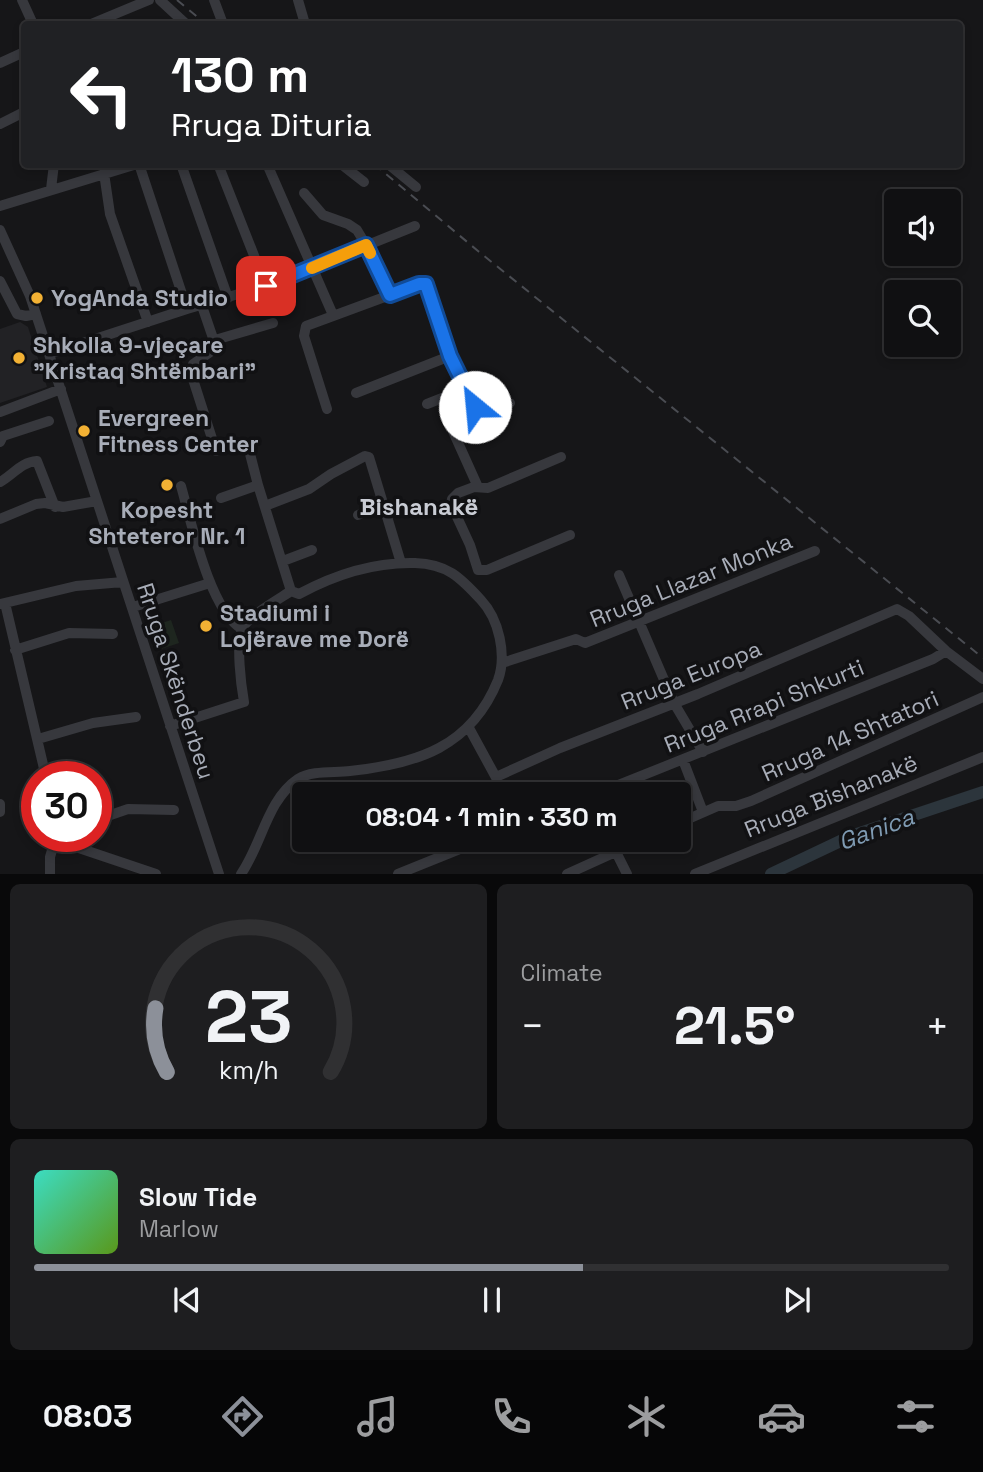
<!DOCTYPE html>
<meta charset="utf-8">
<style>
:root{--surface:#101012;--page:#1e1e20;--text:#f1f3f6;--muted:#9c9d9f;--line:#303032;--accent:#8c9099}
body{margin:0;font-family:"Space Grotesk",sans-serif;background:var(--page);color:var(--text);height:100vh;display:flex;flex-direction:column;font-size:26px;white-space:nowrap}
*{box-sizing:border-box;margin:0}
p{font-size:23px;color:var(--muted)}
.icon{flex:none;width:38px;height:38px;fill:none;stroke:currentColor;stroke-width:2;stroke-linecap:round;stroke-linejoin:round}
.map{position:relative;height:874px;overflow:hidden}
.sheet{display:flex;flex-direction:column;gap:10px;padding:10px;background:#09090a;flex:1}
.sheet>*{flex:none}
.hud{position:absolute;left:21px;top:21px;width:942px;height:147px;border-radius:7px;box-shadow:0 4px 10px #0003,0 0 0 2px var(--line);background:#202124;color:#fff;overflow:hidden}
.controls{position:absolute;left:884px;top:189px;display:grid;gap:14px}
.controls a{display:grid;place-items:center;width:77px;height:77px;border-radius:7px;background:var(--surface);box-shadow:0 4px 10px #0003,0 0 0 2px var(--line);font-size:35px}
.speed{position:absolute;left:21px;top:761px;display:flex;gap:14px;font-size:35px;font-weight:700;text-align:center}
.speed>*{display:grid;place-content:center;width:91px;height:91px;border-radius:50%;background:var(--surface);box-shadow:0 4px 10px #0003,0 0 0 2px var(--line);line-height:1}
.speed .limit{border:10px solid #d22;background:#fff;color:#111}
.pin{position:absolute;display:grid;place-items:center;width:60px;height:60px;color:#fff;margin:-30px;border-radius:14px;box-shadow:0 4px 10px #0006}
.me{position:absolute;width:77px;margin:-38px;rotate:332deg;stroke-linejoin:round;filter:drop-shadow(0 0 5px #0008)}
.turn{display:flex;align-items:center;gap:24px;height:147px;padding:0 35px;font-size:32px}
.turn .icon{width:91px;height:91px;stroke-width:2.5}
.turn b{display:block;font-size:49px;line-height:60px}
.big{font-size:52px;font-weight:600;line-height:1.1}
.sheet .tile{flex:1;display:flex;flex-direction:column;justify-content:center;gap:10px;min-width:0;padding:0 24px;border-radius:10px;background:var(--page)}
.sheet .dial{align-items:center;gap:0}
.dial svg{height:182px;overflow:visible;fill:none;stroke:var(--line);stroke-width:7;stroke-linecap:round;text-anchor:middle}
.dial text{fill:var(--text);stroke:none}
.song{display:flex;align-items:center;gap:21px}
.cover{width:84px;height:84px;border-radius:10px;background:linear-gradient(135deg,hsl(170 70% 55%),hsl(90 70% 35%))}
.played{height:7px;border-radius:4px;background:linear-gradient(90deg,var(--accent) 60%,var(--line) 60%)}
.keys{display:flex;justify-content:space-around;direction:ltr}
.heat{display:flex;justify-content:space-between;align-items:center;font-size:38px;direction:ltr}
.sheet .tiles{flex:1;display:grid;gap:10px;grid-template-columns:1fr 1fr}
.tile:last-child{grid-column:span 2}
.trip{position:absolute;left:292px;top:782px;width:399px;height:70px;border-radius:7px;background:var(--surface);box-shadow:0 4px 10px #0003,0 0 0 2px var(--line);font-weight:600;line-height:70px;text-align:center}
.tabs{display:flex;height:112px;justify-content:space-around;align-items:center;background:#060607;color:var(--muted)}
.tabs .icon{width:49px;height:49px}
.tabs .current{color:var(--accent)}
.tabs b{font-size:32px;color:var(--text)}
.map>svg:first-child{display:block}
.built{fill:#222225}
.green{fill:#1e261f}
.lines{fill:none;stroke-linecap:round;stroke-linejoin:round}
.river{stroke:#2c353c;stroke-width:12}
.minor{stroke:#37383d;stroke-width:10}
.rail{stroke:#4a4c52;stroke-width:2;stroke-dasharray:9 7;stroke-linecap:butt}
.route-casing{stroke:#114b97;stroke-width:18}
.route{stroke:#1a73e8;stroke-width:12}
.slow{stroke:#f59e0b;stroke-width:12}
.poi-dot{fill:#f2b134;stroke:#111113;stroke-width:2.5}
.labels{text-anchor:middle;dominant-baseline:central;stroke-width:7;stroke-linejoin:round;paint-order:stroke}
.poi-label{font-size:23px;font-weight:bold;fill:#a8adb8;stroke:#111113;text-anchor:start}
.street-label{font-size:23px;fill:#a8adb8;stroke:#111113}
.neighbourhood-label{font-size:24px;font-weight:bold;fill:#c9ccd4;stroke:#111113}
.water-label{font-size:24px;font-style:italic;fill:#7f9bb3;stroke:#111113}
</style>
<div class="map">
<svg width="983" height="874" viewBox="0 0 983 874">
<rect width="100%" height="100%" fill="#161618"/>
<path class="built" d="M 20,322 L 28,327 L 47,387 L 0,403 L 0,329 Z"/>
<path class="green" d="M 171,620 L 179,643 L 161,649 L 153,626 Z"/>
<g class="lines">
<path class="river" d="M 771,874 L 851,836 L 983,792"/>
<path class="minor" d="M 22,0 L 33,24
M 160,0 L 186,24
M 214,0 L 223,24
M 298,0 L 305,24
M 91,24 L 149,0
M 0,63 L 24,52
M 0,124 L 24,112
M 139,164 L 187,309
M 181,164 L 228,298
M 218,164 L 266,286
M 267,164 L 333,315
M 341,164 L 364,182
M 388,164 L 416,187
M 104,173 L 110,214 L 148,322
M 51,189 L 54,164
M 304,193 L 323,215 L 348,224 L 357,230 L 366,245 L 390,295 L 306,326 L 304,336 L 327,409
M 0,206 L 137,164
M 0,230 L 30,296 L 219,874
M 0,281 L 17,314 L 26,316 L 36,314
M 390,295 L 419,284 L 426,284 C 440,312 457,402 485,413 L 510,403
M 202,306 L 215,344 L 209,353 L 193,364 L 191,373 L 216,451
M 215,340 L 273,323
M 49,354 L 187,309 L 266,286 L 415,226
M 356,393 L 450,356
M 427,404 L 465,389
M 0,412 L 61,389
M 451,427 L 478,487
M 0,442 L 3,436 L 49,421
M 249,450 L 258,485
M 561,457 L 488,488 L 474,487 L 458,493 L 452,499 L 451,504 L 470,545 L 478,570 L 487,570 L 570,535
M 0,482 C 13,475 21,462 37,461 L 55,507
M 181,486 C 191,521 210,611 242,629
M 221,498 L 258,485 L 291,591
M 265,506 L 309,489 L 331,474 L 365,456 L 369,457 L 401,563
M 358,515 L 383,504
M 0,519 L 36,504 L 45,503 L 63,507 L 97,501
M 283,561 L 312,550
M 619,575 L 674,703 L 703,752
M 5,603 L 46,777
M 1,604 L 76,586 L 123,582
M 133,607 L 210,583
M 15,650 L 69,633 L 113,634
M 502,663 L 576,639 L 585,643 L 815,551
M 170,726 L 244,702 C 241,685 236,645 242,629 C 247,617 279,599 291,591 L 299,594 C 334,575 374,562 415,563 C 447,564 460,577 481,600 C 499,619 507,655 498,680 C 471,747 417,764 350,771 C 334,773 312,770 298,779 C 267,800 262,844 241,874
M 469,728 L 505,794
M 38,739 L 93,723 L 136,717
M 683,760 L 703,812
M 496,777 L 560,748 L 698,694 L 897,609 L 909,616 L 946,651 L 983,679
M 596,794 L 933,659 L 946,651
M 0,804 L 0,812
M 96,820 L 128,809 L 174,810
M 679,823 L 718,806 L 736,806 L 751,801 L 983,697
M 55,840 L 156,874
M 616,852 L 627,874
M 50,874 L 50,857 L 56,837
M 398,874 L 482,840
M 567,874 L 642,840
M 695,874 L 983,757"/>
<path class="rail" d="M 177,0 L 206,24
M 374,164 L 478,251 L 983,658"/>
</g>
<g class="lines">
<defs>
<path id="route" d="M 266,286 L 366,245 L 390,295 L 419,284 L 426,284 L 450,356 L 475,407"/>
</defs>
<use href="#route" class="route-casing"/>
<use href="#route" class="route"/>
<path class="slow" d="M 312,268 L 366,245 L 370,253"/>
</g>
<g class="poi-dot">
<circle cx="37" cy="298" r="7"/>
<circle cx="19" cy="358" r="7"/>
<circle cx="84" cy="431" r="7"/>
<circle cx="167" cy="485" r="7"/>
<circle cx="206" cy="626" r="7"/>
</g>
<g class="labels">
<g class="poi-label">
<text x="51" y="298">YogAnda Studio</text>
<text x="33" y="345">Shkolla 9-vjeçare<tspan x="33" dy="26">"Kristaq Shtëmbari"</tspan></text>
<text x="98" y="418">Evergreen<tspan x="98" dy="26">Fitness Center</tspan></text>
<text x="167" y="510" text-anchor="middle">Kopesht<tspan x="167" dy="26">Shteteror Nr. 1</tspan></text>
<text x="220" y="613">Stadiumi i<tspan x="220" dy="26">Lojërave me Dorë</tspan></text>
</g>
<g class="street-label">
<text transform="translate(691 580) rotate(-22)">Rruga Llazar Monka</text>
<text transform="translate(691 675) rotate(-22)">Rruga Europa</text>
<text transform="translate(176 681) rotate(72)">Rruga Skënderbeu</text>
<text transform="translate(764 706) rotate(-22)">Rruga Rrapi Shkurti</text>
<text transform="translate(850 736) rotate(-24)">Rruga 14 Shtatori</text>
<text transform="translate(831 796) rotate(-22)">Rruga Bishanakë</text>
</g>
<g class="neighbourhood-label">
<text x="419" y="506">Bishanakë</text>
</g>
<g class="water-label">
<text transform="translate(876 829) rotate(-20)">Ganica</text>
</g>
</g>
</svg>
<div class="controls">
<a><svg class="icon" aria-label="sound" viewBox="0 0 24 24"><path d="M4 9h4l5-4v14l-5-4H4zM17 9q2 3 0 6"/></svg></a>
<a><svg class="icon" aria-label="search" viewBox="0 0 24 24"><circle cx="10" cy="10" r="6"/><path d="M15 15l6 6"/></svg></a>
</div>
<div class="speed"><div class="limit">30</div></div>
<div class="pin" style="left:266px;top:286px;background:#d93025"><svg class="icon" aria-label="arrive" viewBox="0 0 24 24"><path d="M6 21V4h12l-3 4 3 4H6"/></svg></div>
<svg class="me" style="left:475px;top:407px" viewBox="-20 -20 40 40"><circle r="19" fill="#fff"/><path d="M0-13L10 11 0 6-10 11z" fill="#1a73e8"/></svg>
<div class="trip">08:04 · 1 min · 330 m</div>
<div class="hud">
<div class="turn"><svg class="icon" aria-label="left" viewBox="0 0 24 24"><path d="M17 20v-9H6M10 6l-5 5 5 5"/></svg><div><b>130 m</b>Rruga Dituria</div></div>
</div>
</div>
<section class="sheet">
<div class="tiles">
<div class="tile dial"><svg viewBox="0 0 100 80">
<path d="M14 69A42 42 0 1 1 86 69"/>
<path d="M14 69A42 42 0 0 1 9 41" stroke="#8c9099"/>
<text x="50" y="56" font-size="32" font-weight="700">23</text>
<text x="50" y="72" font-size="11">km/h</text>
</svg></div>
<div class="tile"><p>Climate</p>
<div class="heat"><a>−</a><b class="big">21.5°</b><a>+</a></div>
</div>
<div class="tile">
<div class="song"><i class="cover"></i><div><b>Slow Tide</b><p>Marlow</p></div></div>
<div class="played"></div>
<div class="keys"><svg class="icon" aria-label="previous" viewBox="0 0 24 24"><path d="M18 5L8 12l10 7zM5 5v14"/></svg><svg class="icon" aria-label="pause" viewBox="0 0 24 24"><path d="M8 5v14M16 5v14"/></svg><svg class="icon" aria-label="next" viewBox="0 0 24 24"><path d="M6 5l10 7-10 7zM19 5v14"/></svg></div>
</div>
</div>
</section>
<nav class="tabs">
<b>08:03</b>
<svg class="icon current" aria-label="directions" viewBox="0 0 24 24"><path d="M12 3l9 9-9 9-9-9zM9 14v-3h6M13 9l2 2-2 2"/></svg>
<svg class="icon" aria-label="music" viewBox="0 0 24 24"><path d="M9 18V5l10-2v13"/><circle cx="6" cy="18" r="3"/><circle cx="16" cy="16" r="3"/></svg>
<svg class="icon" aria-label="phone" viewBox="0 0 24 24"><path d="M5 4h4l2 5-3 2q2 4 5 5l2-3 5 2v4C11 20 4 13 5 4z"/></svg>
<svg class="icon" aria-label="climate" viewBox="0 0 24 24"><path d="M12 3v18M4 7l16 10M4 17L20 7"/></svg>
<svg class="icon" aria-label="car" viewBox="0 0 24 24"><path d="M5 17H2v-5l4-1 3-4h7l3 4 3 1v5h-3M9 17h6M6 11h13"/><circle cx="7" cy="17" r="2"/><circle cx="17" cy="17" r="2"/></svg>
<svg class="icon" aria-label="filters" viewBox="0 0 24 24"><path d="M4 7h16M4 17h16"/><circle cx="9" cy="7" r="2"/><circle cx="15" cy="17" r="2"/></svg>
</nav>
